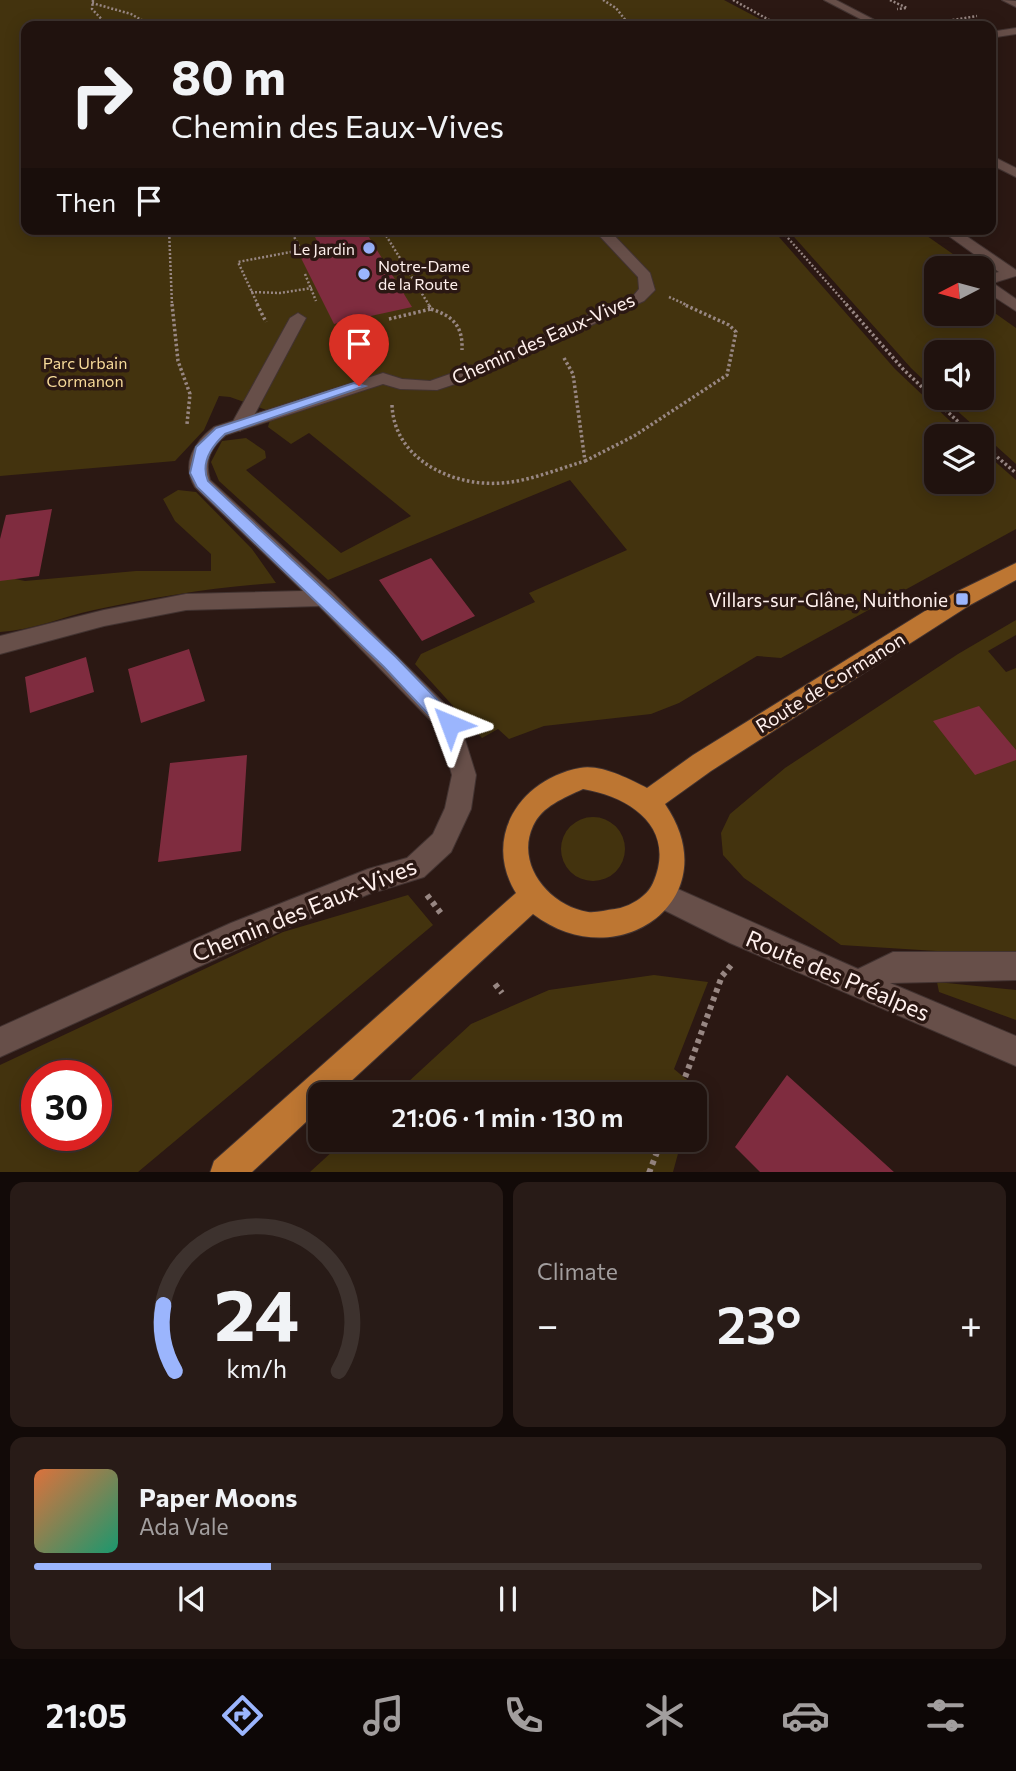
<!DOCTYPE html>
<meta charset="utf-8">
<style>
:root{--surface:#20120e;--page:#281b17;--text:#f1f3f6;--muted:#a29e9e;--line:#3d322e;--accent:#9bb5fd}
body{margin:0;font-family:Commissioner,sans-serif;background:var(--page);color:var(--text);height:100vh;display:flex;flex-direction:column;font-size:26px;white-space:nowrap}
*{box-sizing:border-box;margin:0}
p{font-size:23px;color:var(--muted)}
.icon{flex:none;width:38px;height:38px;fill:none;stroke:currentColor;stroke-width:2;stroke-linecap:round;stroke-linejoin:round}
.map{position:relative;height:1172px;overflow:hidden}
.side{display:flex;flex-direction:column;gap:10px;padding:10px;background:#120a08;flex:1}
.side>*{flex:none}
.banner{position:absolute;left:21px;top:21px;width:975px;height:214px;border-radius:14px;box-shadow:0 4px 18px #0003,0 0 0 2px var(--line);background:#20120e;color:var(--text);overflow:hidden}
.needle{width:46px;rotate:264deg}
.tools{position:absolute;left:924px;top:256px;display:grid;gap:14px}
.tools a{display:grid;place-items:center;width:70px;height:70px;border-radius:14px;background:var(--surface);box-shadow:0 4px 18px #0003,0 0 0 2px var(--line);font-size:35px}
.speed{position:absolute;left:21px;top:1060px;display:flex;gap:14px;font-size:35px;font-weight:700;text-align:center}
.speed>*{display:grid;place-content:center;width:91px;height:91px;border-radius:50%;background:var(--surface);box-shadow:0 4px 18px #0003,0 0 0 2px var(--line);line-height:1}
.speed .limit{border:10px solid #d22;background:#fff;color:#111}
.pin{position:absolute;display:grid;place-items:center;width:60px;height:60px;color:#fff;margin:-72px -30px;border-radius:50% 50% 50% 0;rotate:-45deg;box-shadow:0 0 7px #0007}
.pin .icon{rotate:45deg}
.me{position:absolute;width:77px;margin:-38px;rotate:316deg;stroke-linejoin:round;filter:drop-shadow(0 0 5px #0008)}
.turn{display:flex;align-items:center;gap:24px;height:147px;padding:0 35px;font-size:32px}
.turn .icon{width:91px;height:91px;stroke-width:2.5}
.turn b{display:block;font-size:49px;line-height:60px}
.then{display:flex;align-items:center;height:66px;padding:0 35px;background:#0003;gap:14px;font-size:26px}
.big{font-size:52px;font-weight:600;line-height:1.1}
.side .card{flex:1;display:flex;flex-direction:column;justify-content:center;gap:10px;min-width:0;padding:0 24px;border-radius:14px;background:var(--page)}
.side .dial{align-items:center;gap:0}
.dial svg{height:182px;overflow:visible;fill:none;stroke:var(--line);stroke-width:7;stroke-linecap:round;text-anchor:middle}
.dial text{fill:var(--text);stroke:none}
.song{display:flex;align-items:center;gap:21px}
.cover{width:84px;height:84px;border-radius:10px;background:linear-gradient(135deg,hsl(20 70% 55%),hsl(160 70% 35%))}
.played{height:7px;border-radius:4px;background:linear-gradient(90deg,var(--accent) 25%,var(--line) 25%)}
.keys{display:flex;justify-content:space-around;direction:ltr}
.heat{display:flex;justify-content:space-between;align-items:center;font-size:38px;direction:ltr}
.side .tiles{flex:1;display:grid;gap:10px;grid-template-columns:1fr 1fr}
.card:last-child{grid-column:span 2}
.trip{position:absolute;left:308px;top:1082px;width:399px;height:70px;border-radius:14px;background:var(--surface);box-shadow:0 4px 18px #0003,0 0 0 2px var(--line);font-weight:600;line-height:70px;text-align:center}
.tabs{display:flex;height:112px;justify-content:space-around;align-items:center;background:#0d0706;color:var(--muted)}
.tabs .icon{width:49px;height:49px}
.tabs .on{color:var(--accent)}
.tabs b{font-size:32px;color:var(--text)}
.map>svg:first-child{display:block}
.green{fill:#43330e;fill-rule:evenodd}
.building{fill:#7f2c3f}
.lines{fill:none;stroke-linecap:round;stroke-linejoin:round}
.service-casing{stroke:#423331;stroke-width:2}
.minor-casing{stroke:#423331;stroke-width:2}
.primary-casing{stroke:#423331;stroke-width:2}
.path-far2{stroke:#988783;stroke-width:2.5;stroke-dasharray:2 2;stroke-linecap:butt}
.path-far1{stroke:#988783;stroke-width:3.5;stroke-dasharray:2.5 2.5;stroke-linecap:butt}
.path{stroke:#988783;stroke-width:6;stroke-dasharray:4.5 4.5;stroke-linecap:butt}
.service{fill:#674f49;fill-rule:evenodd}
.minor{fill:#674f49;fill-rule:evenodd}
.primary{fill:#bd7632;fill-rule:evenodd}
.route{fill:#9bb5fd;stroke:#6576a4;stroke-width:2}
.poi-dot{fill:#9bb5fd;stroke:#2b1813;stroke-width:2.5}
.labels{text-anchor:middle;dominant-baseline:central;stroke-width:7;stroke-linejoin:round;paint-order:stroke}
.far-poi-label{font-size:16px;fill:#fff0ed;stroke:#2b1813;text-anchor:end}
.far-park-label{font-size:16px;fill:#f7da9a;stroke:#2b1813}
.street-label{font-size:19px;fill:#fff0ed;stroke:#2b1813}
.poi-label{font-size:19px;fill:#fff0ed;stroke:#2b1813;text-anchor:end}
.near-street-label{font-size:23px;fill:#fff0ed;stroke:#2b1813}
</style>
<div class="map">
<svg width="1016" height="1173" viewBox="0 0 1016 1173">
<rect width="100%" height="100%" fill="#2b1813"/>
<path class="green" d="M 0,0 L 724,0 L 773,26 L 26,26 L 26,229 L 772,229 L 895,369 L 966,436 L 936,436 L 936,481 L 982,481 L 982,450 L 1016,480 L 1016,529 L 781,658 L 757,656 L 679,703 L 651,714 L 544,726 L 509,739 L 498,729 L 482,738 L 415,664 L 421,654 L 535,602 L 529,593 L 627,550 L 570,480 L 328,580 L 219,481 L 211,462 L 222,441 L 246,438 L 265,451 L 266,458 L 246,470 L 341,553 L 411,516 L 309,433 L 291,444 L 268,427 L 272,412 L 230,397 L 219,396 L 204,430 L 175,461 L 0,476 Z
M 787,229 L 917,229 L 973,268 L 936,268 L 936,313 L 982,313 L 982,304 L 1016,328 L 1016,464 L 942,397 L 982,397 L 982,352 L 936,352 L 936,392 L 911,368 Z
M 178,490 L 196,492 L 252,549 L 276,583 C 214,587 155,597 94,610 C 62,617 33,630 0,632 L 0,576 L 25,581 L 136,571 L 211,571 L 211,554 L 175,521 L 163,499 Z
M 1016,620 L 1016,635 L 988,651 L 1006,672 L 1016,668 L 1016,956 L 841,945 L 744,878 L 723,855 L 721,833 L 730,814 L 785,768 L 958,654 Z
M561 849a32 32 0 1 1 64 0a32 32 0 1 1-64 0Z
M 408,895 L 433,925 L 138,1172 L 0,1172 L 0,1065 L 283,932 ZM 37,1076 L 96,1076 L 96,1136 L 37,1136 Z
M 654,975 L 708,982 L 674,1069 L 697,1088 L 695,1095 L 395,1094 L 471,1024 L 549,990 Z
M 937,982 L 1016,990 L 1016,1020 L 939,992 Z
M 346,1139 L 682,1139 L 673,1172 L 310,1172 Z"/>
<path class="building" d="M 311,229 L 364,229 L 412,307 L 334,324 L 298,252 L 320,247 Z
M 52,509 L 39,576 L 0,581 L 0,539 L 6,515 Z
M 431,558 L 475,616 L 422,641 L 379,580 Z
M 189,649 L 205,701 L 141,723 L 128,669 Z
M 86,657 L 94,692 L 30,713 L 25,677 Z
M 979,706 L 1016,750 L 1016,760 L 975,775 L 933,721 Z
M 247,755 L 241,851 L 158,862 L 170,763 Z
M 787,1075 L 895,1173 L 761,1173 L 735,1147 Z"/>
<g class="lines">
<defs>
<path id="service" d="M 990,155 L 1016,168 L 1016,177 L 990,164 Z
M 939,229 L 956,229 L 1016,270 L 1016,276 L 993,283 L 1016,299 L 1016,311 L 982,289 L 982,276 L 999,272 Z
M 298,313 L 306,318 L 249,425 L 240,431 L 234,429 L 231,425 L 290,318 Z"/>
<path id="minor" d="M 824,0 L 836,0 L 886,26 L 874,26 Z
M 1002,0 L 1016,1 L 1016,7 Z
M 1016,28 L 1016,34 L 990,38 L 990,32 Z
M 593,229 L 608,229 L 650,273 L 655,290 L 644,301 L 482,375 L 437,390 L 400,389 L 383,384 L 226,435 C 211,447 204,460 210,480 L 332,592 L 458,717 L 476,775 L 471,809 L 451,852 L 424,877 L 369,894 L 251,943 L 0,1057 L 0,1027 L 231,923 L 368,869 L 407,858 L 433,834 L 445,808 L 452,775 L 439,729 L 319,606 L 186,610 L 104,626 L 0,654 L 0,636 L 104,610 L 186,594 L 303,591 L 195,487 C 181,464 194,442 214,427 L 383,373 L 402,379 L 430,381 L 470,367 L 634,295 L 639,289 L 638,277 Z
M 662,882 L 858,969 L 893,952 L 1016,952 L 1016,980 L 890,983 L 1016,1036 L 1016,1066 L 730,943 L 652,904 L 648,895 L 652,886 Z"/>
<path id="primary" d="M 1016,563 L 1016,580 L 970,605 L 711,771 L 665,804 C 730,899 618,979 533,914 L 337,1094 L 320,1094 L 320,1109 L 251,1173 L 210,1173 L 214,1161 L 516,893 C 482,838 520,779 580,768 C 601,764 629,779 647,788 L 693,755 L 954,593 ZM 583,789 C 631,797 677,828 653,883 C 647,897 629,907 615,909 C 606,910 596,913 588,912 C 550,906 515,865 533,826 C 542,806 564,798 583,789 Z"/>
</defs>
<use href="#service" class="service-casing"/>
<use href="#minor" class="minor-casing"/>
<use href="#primary" class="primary-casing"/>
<path class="path-far2" d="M 93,0 L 92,9 L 108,26
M 603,0 L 616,8 L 630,26
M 733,0 L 780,26
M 890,0 L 907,8 L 897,9
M 92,3 L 131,14 L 152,26
M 917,26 L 977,16
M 169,229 L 172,305
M 382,229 L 429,305
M 780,229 L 847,305
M 305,274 L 316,301
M 251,292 L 280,293 L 312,288
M 669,297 L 687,305
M 258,305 L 238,262 L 301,250 L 290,229"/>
<path class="path-far1" d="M 172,304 L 178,361 L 190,394 L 187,424
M 257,304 L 266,322
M 846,304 L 903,369 L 973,436
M 431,309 C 453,316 463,326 462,350
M 389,319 L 431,309 L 428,304
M 392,405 C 394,459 452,487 502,483 C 530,481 558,469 585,461 L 573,374 L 564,358
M 982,444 L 1016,473
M 585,461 L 634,436 L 727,375 L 736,332 L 729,325 L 683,304"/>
<path class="path" d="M 427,895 L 443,916
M 495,984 L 502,993
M 679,1094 L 722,976 L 733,963
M 649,1173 L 662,1139"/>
<use href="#service" class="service"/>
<use href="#minor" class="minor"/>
<use href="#primary" class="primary"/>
</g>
<path class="route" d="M 354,383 L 365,386 L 225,434 C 212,446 200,462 208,481 L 396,657 L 456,719 L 459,724 L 450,732 L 443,730 L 384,667 L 197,487 L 190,473 L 196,447 L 216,428 Z"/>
<g class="poi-dot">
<circle cx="369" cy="248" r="7"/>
<circle cx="364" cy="274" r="7"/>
<rect x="955" y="592" width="14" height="14" rx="3.5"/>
</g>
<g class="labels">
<g class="far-poi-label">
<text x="355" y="248">Le Jardin</text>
<text x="378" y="265" text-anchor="start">Notre-Dame<tspan x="378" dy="18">de la Route</tspan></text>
</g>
<g class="far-park-label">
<text x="85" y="362">Parc Urbain<tspan x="85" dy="18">Cormanon</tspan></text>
</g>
<g class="street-label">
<text transform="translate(543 338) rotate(-24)">Chemin des Eaux-Vives</text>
<text transform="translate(830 682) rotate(-32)">Route de Cormanon</text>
</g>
<g class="poi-label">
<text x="948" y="599">Villars-sur-Glâne, Nuithonie</text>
</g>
<g class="near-street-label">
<text transform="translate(304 909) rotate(-22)">Chemin des Eaux-Vives</text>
<text transform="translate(838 975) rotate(23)">Route des Préalpes</text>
</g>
</g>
</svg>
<div class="tools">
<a><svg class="needle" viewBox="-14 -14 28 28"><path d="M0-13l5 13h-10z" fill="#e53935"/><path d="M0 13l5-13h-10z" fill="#a29e9e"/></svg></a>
<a><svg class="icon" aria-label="sound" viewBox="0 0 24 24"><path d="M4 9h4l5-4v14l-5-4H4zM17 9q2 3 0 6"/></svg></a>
<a><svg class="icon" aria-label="layers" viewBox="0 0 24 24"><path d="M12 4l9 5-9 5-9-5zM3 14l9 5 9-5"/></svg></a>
</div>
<div class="speed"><div class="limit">30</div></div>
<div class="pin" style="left:359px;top:386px;background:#d93025"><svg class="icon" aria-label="arrive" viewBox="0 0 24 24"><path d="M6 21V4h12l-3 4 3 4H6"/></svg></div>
<svg class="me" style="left:450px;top:724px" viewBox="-20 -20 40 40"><path d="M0-17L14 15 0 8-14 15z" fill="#9bb5fd" stroke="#fff" stroke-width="4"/></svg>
<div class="trip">21:06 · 1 min · 130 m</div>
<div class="banner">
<div class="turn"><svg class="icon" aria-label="right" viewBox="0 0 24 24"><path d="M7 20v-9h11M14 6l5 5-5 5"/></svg><div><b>80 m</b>Chemin des Eaux-Vives</div></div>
<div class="then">Then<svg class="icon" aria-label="arrive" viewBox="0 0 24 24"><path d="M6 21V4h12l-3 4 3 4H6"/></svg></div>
</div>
</div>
<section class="side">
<div class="tiles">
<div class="card dial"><svg viewBox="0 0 100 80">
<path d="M14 69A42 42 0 1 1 86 69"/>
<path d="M14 69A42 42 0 0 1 9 40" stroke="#9bb5fd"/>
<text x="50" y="56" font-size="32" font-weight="700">24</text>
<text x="50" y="72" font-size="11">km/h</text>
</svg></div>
<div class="card"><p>Climate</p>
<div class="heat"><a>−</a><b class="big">23°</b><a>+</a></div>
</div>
<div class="card">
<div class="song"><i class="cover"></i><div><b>Paper Moons</b><p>Ada Vale</p></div></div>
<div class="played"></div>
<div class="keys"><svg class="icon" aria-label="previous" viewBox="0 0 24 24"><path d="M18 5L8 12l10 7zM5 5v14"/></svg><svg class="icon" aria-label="pause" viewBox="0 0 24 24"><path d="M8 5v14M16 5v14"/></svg><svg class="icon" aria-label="next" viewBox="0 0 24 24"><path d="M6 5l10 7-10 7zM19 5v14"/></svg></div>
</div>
</div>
</section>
<nav class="tabs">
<b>21:05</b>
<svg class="icon on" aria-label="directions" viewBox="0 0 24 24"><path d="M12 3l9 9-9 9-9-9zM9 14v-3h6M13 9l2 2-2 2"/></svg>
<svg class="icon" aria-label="music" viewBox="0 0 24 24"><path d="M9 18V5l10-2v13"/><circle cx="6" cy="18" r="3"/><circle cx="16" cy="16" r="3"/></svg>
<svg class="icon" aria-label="phone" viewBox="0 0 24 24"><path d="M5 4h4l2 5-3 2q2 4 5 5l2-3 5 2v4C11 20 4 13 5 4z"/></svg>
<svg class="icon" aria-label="climate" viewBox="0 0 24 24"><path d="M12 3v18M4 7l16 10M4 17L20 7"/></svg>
<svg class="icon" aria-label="car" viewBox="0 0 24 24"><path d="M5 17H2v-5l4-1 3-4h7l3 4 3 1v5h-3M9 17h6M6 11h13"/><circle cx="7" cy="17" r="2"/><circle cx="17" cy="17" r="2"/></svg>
<svg class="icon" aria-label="filters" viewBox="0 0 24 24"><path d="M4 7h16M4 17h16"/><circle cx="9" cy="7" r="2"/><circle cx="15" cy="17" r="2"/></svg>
</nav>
